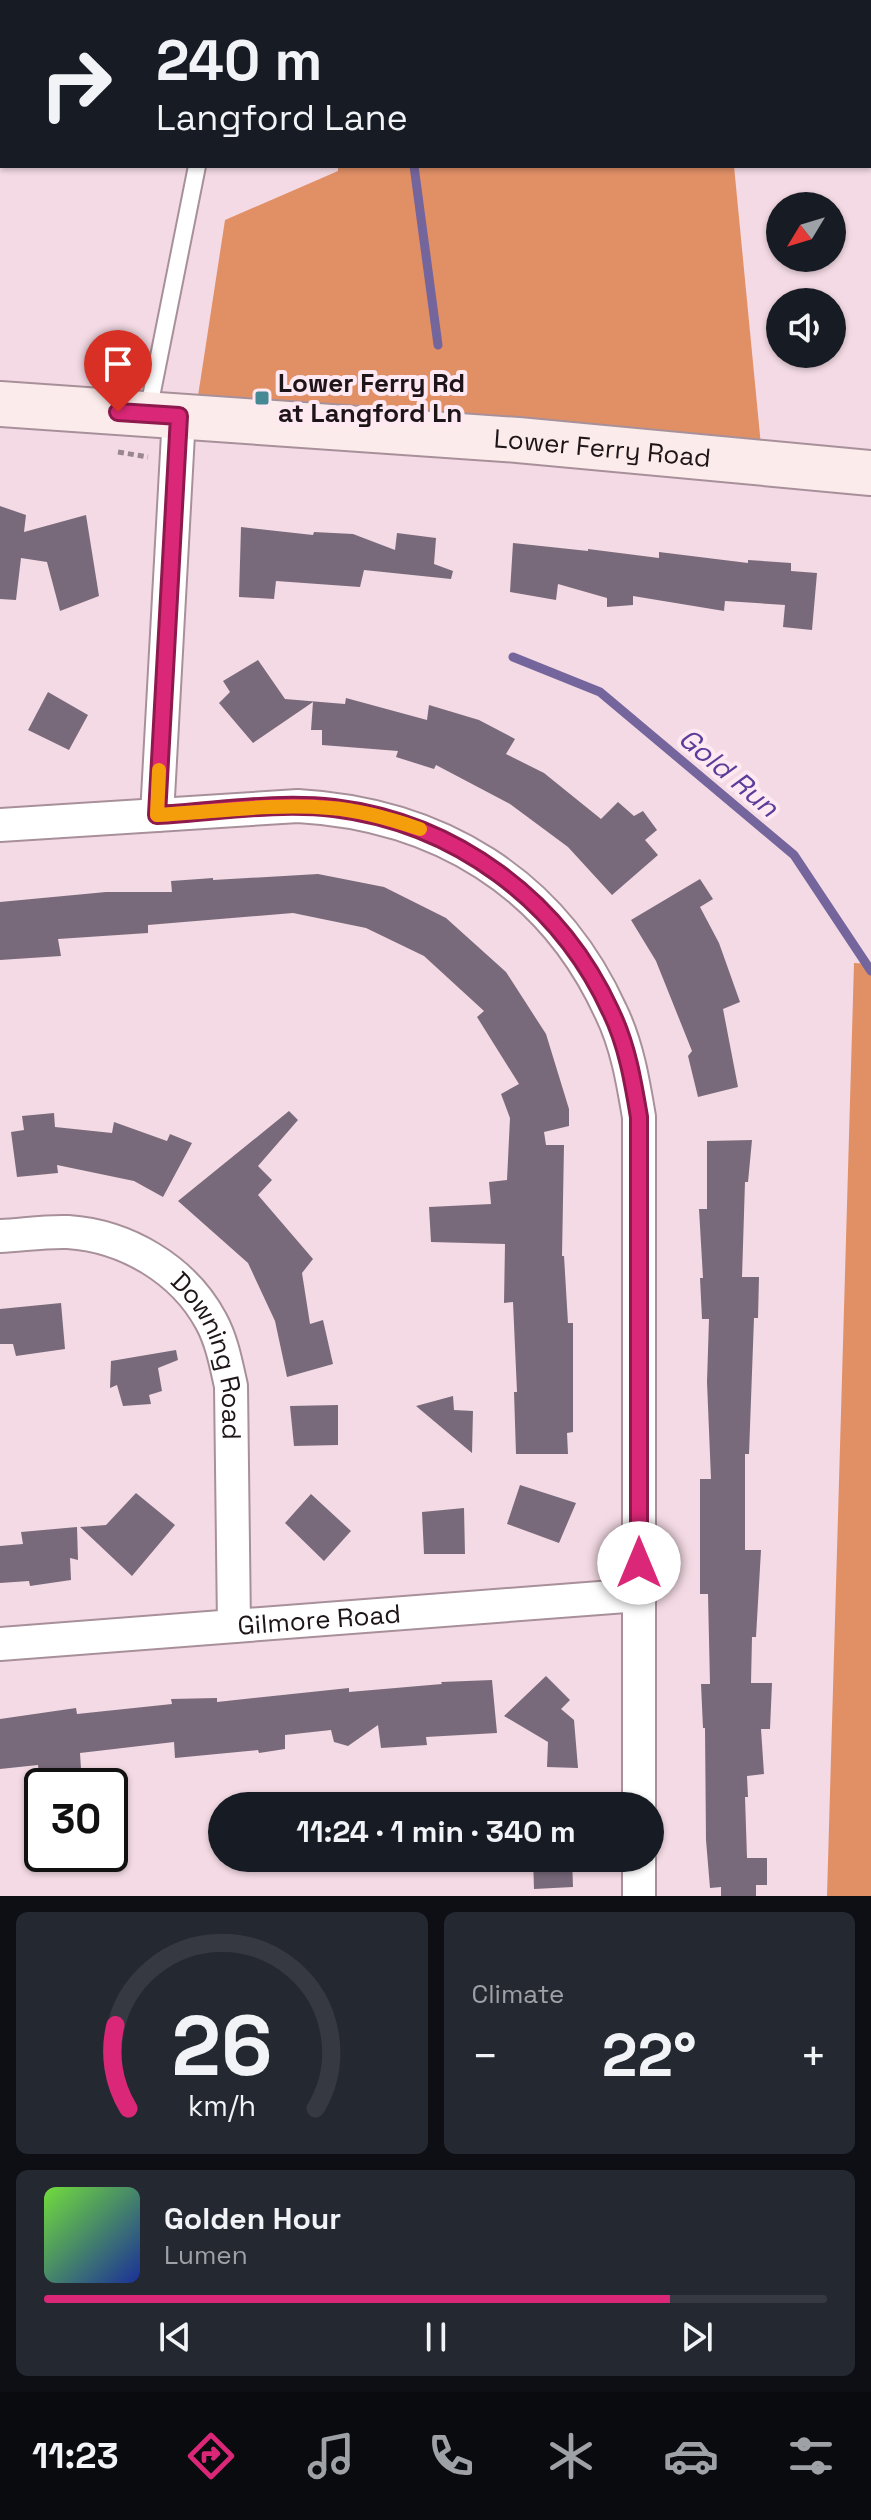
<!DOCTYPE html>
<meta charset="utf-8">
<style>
:root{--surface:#171b24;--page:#242831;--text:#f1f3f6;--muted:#9ea1a6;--line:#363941;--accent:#db2777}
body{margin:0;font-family:"Space Grotesk",sans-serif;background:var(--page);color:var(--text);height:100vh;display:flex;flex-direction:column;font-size:30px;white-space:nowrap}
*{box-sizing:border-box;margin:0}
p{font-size:26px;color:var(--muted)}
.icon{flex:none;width:44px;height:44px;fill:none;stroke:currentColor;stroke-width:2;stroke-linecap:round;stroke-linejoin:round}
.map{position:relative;height:1896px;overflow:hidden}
.panel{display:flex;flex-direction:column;gap:16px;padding:16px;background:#0d0f14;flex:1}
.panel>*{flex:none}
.top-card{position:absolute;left:0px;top:0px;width:872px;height:168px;box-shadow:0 2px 6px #0004;background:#171b24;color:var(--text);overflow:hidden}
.needle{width:52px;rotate:232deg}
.buttons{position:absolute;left:766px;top:192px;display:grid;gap:16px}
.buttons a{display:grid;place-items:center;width:80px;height:80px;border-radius:50%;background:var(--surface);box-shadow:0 2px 6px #0004;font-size:40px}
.speed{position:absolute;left:24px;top:1768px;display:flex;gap:16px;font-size:40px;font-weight:700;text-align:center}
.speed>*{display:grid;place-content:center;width:104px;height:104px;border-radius:50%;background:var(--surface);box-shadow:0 2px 6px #0004;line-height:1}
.speed .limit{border:4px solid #111;border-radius:12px;background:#fff;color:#111}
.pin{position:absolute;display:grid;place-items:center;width:68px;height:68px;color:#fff;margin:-82px -34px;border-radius:50% 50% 50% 0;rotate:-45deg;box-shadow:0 0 8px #0007}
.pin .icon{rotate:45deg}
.me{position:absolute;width:88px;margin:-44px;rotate:0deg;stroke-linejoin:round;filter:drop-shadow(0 0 6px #0008)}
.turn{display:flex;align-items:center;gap:28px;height:168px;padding:0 24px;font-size:36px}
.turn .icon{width:104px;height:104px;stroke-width:2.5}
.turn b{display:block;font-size:56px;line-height:68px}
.big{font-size:60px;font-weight:700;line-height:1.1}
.panel .tile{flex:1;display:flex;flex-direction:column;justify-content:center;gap:12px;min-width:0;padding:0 28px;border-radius:12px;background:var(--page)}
.panel .dial{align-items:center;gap:0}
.dial svg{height:208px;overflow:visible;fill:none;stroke:var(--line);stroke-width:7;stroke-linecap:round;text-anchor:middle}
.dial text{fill:var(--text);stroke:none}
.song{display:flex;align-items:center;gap:24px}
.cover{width:96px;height:96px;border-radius:12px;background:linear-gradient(135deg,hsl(100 70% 55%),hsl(230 70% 35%))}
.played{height:8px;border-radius:4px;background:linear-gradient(90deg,var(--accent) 80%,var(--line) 80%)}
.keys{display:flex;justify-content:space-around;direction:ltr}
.heat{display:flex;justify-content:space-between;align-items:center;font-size:44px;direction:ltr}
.panel .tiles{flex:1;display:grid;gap:16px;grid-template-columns:1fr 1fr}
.tile:last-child{grid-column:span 2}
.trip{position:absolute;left:208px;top:1792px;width:456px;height:80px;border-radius:40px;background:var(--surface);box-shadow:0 2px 6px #0004;font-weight:700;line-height:80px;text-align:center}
.dock{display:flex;height:128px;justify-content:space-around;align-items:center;background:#090b0e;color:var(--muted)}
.dock .icon{width:56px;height:56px}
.dock .current{color:var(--accent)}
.dock b{font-size:36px;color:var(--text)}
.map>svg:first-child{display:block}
.forest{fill:#e19066}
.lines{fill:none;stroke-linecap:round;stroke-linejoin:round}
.stream{stroke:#74659c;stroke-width:9}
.building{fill:#796a7b}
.lane-casing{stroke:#a8909a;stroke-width:20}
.street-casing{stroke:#a8909a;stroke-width:36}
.secondary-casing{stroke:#a8909a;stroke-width:48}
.path{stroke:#99868e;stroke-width:5;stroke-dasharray:6 4;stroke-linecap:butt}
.lane{stroke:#fff;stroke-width:16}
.street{stroke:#fff;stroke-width:32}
.secondary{stroke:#fbebea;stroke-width:44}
.route-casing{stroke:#8e194d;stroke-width:20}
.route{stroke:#db2777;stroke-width:14}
.slow{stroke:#f59e0b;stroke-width:14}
.poi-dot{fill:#448994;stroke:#fee8f1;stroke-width:3}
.labels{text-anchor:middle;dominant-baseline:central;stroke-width:8;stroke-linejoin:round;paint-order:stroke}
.poi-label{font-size:26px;font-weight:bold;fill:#1e1519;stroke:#fee8f1;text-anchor:start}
.street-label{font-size:26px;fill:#1e1519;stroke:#fee8f1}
.water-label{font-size:28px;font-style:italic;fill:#5a3d99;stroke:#fee8f1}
</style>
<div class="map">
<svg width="871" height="1896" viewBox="0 0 871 1896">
<rect width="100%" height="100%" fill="#f4dae4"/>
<path class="forest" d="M 315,0 L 865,0 L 315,2 Z
M 338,166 L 734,166 L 762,456 L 194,422 L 225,220 L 338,171 Z
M 854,963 L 871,964 L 871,1896 L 827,1896 Z"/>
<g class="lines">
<path class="stream" d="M 392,0 L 392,2
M 414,166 L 438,345
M 513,657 L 600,692 L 794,855 L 871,971"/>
</g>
<path class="building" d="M 0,506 L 26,515 L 24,532 L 86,515 L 99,596 L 60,611 L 47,562 L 21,558 L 16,600 L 0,599 Z
M 241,527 L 313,535 L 314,532 L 353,534 L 395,550 L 397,533 L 436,538 L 434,564 L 453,571 L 451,579 L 364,570 L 360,587 L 276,581 L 274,599 L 239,597 Z
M 513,543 L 588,551 L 588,549 L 659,558 L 659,552 L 748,563 L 748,560 L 791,563 L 791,571 L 817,573 L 812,630 L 783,627 L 785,605 L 725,601 L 724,611 L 633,596 L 633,605 L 607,607 L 607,598 L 558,584 L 556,600 L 510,592 Z
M 258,660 L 285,699 L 345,704 L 346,698 L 427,720 L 429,705 L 479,720 L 515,739 L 506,754 L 544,773 L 601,819 L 618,802 L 634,816 L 643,811 L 657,830 L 645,840 L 658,855 L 612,895 L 568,847 L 510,804 L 436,765 L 434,769 L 396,757 L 398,751 L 322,745 L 322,730 L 311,730 L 313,702 L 253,743 L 219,703 L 230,692 L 223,681 Z
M 48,692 L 88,715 L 69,750 L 28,730 Z
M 318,874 L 384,887 L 446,918 L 506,972 L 546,1034 L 569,1109 L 569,1126 L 544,1132 L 546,1145 L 564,1145 L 562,1256 L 564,1256 L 568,1323 L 573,1323 L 573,1432 L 567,1433 L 568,1454 L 516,1454 L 514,1392 L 517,1392 L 513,1302 L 504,1303 L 505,1244 L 431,1242 L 429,1207 L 491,1204 L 489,1182 L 507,1180 L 510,1118 L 501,1094 L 519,1084 L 477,1017 L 484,1011 L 424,956 L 366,928 L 293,913 L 148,925 L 148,933 L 58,939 L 61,956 L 0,960 L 0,902 L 106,892 L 172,892 L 171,881 L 213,878 L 213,880 Z
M 700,879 L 713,899 L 700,907 L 719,943 L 740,1002 L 723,1009 L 738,1087 L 698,1097 L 688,1056 L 692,1051 L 656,961 L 631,920 Z
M 289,1111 L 298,1120 L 258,1166 L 272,1180 L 258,1195 L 313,1259 L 302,1273 L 310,1324 L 323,1320 L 333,1364 L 287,1377 L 275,1321 L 248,1263 L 178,1201 Z
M 54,1113 L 55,1127 L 112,1133 L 114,1122 L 167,1141 L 170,1134 L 192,1143 L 163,1197 L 134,1181 L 57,1165 L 58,1173 L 17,1177 L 11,1132 L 24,1130 L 22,1116 Z
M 752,1140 L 748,1182 L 745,1182 L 742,1277 L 759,1277 L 758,1318 L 754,1318 L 749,1454 L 745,1454 L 745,1550 L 761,1550 L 756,1637 L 752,1637 L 751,1683 L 772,1683 L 770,1729 L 761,1729 L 764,1774 L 747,1776 L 748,1797 L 745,1797 L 747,1858 L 767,1858 L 767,1885 L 756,1885 L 756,1896 L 721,1896 L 721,1887 L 710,1888 L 706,1840 L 705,1728 L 703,1728 L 701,1684 L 710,1684 L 708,1594 L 700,1594 L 700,1479 L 711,1479 L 707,1382 L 709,1319 L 702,1319 L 700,1278 L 703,1278 L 699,1209 L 707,1209 L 707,1141 Z
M 61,1303 L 65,1349 L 16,1356 L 13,1344 L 0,1344 L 0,1309 Z
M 176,1350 L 178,1360 L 158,1368 L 162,1391 L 149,1395 L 151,1404 L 123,1406 L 117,1385 L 110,1388 L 111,1361 Z
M 453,1396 L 454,1410 L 473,1411 L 472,1453 L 416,1406 Z
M 338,1405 L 338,1445 L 294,1446 L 290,1406 Z
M 520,1485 L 576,1503 L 559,1543 L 507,1524 Z
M 136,1493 L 175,1525 L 132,1576 L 80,1527 L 106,1525 Z
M 311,1494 L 351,1531 L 324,1561 L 285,1523 Z
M 464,1508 L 465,1554 L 424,1554 L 422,1512 Z
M 77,1527 L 78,1560 L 70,1558 L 71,1580 L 30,1586 L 29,1581 L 0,1583 L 0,1546 L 23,1544 L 21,1532 Z
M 546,1676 L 570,1700 L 561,1709 L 574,1720 L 578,1768 L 547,1767 L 548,1742 L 504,1716 Z
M 492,1680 L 497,1733 L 426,1737 L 427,1745 L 381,1748 L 378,1725 L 348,1746 L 334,1742 L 331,1730 L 285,1735 L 285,1749 L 259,1753 L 258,1750 L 175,1758 L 174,1742 L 80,1753 L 82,1786 L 40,1786 L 38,1765 L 0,1769 L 0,1719 L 76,1708 L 77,1714 L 172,1704 L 171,1699 L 217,1698 L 217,1702 L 349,1688 L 349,1692 L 442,1684 L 441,1682 Z
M 533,1858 L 572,1858 L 573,1887 L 534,1889 Z"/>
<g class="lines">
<defs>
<path id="lane" d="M 208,0 L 209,2
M 148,412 L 197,166"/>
<g id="street">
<path d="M 157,815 L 179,416"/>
<path d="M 0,825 L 298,806 C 438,814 552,882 611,1012 C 627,1045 633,1081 639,1117 L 639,1806"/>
<path id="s1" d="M 0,1236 C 22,1235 46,1231 68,1232 C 126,1236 183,1269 211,1321 C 222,1341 226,1364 231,1386 L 234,1626"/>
<path id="s2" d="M 0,1644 L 639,1595"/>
<path d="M 639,1896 L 639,1858"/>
</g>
<g id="secondary">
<path id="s3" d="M 0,404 L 518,440 L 871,473"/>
</g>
</defs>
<use href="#lane" class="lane-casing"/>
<use href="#street" class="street-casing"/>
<use href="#secondary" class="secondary-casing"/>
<path class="path" d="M 118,452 L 148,457"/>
<use href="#lane" class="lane"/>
<use href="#street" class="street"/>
<use href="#secondary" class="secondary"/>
</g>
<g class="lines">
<defs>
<path id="route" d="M 118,412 L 179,416 L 157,815 C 215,812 276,801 334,808 C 455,823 560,900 611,1012 C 627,1045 633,1081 639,1117 L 639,1563"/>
</defs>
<use href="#route" class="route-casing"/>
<use href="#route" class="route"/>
<path class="slow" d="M 159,770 L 157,815 C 214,812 273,803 330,808 C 360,810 391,819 420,829"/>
</g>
<rect class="poi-dot" x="254" y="390" width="16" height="16" rx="4"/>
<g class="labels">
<g class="poi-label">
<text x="278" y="383">Lower Ferry Rd<tspan x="278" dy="30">at Langford Ln</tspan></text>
</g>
<g class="street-label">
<text stroke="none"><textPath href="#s3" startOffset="604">Lower Ferry Road</textPath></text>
<text stroke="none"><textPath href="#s1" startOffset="276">Downing Road</textPath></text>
<text stroke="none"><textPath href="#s2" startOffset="320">Gilmore Road</textPath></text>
</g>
<g class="water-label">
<text transform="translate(729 772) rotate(40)">Gold Run</text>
</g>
</g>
</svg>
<div class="buttons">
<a><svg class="needle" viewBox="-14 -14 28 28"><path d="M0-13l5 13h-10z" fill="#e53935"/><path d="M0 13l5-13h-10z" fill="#9ea1a6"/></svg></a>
<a><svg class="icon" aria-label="sound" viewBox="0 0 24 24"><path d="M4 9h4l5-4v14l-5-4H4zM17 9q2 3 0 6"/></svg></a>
</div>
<div class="speed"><div class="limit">30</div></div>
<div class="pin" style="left:118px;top:412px;background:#d93025"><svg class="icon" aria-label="arrive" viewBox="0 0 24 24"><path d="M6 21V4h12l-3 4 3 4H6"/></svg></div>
<svg class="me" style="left:639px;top:1563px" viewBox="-20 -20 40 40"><circle r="19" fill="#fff"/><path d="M0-13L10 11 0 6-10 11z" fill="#db2777"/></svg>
<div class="trip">11:24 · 1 min · 340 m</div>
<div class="top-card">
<div class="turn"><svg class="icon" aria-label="right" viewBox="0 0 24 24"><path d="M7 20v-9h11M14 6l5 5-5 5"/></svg><div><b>240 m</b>Langford Lane</div></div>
</div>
</div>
<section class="panel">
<div class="tiles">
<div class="tile dial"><svg viewBox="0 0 100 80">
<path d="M14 69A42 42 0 1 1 86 69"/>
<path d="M14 69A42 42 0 0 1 9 37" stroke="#db2777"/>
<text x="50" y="56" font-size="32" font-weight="700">26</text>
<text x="50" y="72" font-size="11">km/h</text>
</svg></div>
<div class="tile"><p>Climate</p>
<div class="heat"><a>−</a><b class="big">22°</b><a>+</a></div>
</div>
<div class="tile">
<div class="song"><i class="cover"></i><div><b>Golden Hour</b><p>Lumen</p></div></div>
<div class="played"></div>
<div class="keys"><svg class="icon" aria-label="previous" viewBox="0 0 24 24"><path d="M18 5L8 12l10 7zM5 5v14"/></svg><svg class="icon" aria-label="pause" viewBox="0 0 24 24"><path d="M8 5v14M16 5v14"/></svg><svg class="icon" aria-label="next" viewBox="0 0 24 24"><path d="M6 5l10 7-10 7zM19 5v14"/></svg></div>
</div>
</div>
</section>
<nav class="dock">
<b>11:23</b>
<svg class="icon current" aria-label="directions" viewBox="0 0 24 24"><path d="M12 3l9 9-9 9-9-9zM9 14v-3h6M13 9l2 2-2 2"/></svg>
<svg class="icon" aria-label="music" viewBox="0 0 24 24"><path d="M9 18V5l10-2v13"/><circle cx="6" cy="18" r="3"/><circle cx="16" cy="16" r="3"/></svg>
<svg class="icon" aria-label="phone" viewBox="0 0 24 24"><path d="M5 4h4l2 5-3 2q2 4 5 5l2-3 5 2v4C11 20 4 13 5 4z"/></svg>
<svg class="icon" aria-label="climate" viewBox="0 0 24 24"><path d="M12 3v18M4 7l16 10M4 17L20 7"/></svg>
<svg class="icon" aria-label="car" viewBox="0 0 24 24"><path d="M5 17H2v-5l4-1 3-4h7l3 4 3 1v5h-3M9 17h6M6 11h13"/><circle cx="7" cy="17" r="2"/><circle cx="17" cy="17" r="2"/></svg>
<svg class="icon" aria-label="filters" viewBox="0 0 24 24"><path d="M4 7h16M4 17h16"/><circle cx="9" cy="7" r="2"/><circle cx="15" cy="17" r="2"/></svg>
</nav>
